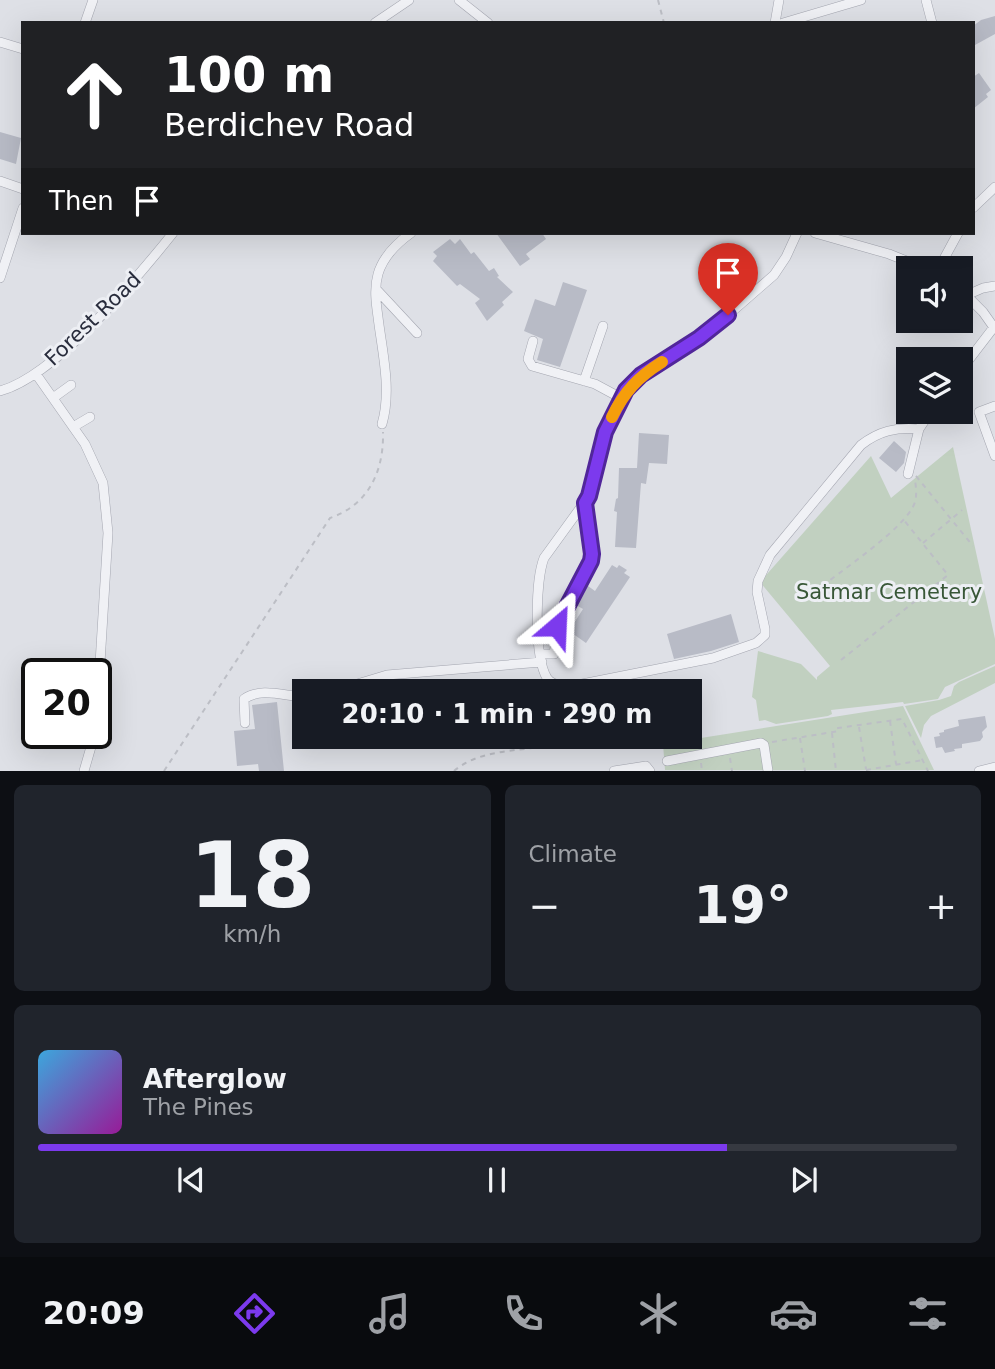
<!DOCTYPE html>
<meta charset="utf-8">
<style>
:root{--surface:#171b24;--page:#20242c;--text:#f1f3f6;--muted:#9ea1a6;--line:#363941;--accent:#7c3aed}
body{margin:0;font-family:"DejaVu Sans",sans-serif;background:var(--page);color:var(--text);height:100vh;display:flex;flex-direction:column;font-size:26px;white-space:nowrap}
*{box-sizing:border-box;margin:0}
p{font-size:23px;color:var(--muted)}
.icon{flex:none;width:38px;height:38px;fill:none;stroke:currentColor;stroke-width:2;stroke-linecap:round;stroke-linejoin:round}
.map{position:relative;height:771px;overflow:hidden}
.drawer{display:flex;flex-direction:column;gap:14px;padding:14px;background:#0d0f14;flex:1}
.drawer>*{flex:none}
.banner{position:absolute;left:21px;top:21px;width:954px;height:214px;border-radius:0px;box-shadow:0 7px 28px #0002;background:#202124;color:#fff;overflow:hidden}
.tools{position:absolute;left:896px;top:256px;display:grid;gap:14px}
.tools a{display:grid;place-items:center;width:77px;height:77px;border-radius:0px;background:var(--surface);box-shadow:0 7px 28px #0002;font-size:35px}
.speed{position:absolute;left:21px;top:658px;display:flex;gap:14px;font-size:35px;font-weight:700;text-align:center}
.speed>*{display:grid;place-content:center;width:91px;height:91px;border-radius:50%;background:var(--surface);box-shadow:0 7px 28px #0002;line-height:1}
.speed .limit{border:4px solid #111;border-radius:10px;background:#fff;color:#111}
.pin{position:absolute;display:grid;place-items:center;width:60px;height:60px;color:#fff;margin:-72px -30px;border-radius:50% 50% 50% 0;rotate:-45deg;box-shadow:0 0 7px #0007}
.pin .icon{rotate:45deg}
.me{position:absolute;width:77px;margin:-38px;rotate:26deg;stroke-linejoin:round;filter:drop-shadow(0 0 5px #0008)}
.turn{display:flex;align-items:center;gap:24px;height:147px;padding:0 28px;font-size:32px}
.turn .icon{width:91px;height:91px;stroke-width:2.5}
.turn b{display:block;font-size:49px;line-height:60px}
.then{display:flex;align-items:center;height:66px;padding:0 28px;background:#0003;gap:14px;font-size:26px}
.big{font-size:52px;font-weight:600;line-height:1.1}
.drawer .tile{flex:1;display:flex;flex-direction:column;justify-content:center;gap:10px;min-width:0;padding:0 24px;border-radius:10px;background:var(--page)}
.drawer .dial{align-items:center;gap:0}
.dial b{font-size:91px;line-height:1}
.song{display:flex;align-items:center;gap:21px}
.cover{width:84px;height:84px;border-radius:10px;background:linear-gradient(135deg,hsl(200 70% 55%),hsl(300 70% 35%))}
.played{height:7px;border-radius:4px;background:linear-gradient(90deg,var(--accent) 75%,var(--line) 75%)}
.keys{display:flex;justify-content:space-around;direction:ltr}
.heat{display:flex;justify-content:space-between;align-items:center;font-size:38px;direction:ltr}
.drawer .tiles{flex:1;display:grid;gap:14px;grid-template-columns:1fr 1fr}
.tile:last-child{grid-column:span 2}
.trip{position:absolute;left:292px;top:679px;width:410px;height:70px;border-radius:0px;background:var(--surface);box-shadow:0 7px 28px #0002;font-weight:600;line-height:70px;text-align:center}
.tab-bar{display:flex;height:112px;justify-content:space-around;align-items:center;background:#090b0e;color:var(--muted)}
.tab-bar .icon{width:49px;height:49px}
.tab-bar .current{color:var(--accent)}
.tab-bar b{font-size:32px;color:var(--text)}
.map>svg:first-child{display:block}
.green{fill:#c1d0c0}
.building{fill:#b8bbc6}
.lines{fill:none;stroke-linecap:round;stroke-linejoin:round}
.minor-casing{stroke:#a4a6b0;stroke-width:10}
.path{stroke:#bcbec5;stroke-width:2;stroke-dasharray:5 5;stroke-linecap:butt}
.minor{stroke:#f0f1f5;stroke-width:9}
.route-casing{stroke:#51269a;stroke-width:18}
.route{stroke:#7c3aed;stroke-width:12}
.slow{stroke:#f59e0b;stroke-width:12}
.labels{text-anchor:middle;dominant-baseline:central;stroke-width:6;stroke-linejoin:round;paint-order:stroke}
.street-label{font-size:21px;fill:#282c3c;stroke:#edeff4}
.park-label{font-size:21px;fill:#385737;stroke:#edeff4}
</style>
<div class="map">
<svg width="995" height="771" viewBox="0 0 995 771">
<rect width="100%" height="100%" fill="#dee0e6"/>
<path class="green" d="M 953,447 L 995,639 L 995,664 L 945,687 L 938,699 L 904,704 L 903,702 L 831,710 L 832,714 L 828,716 L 776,724 L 765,720 L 759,721 L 756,700 L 752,697 L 758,651 L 801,664 L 817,680 L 817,677 L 830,666 L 760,582 L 871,456 L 891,498 Z
M 995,666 L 995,683 L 931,716 L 924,725 L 921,738 L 905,706 L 939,700 L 951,696 L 954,686 L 959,682 Z
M 903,706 L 934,770 L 665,770 L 663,744 Z"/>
<path class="building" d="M 995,16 L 995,34 L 975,45 L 973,26 L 981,20 Z
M 979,73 L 991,90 L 986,94 L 988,97 L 973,109 L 973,77 Z
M 0,132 L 21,138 L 16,164 L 0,159 Z
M 496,233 L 542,233 L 546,239 L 526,254 L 530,259 L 520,266 Z
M 450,239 L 455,244 L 460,239 L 471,254 L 474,252 L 489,271 L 494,268 L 499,276 L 497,277 L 513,292 L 502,302 L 504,305 L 487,321 L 475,303 L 480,299 L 460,284 L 457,286 L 433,261 L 437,256 L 433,252 Z
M 563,282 L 587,290 L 560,367 L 537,360 L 543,339 L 524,331 L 535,299 L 555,306 Z
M 639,433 L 669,435 L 667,464 L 649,463 L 646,484 L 641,483 L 636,548 L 615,547 L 617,512 L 614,511 L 616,499 L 618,498 L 619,468 L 637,468 Z
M 894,441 L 906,452 L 904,463 L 896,472 L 879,458 Z
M 612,565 L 617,568 L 619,565 L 627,570 L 624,573 L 630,577 L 586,643 L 569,631 L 583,609 L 576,605 L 588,586 L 595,591 Z
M 731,614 L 739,642 L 711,651 L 674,659 L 667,634 Z
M 277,702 L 284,771 L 259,771 L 258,764 L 237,766 L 234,731 L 255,729 L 252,705 Z
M 985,716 L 987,727 L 982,732 L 983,737 L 980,741 L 962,744 L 962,748 L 954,749 L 955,751 L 945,753 L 942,747 L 936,748 L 934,737 L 940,736 L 939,733 L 944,732 L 944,730 L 959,726 L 958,720 Z"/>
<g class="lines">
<defs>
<path id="minor" d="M 459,0 L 488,23
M 926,0 L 932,23
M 85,23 L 93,0
M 375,23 L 409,0
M 775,23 L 779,0
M 783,23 L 861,0
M 0,42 L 23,49
M 0,181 L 23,189
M 973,208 L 995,187
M 797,233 L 786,257 L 774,275 L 728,315 L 699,338 L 641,375 L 627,390 L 605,432 L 589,496 L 544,558 C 535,581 534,657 547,678 C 551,685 560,685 567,687 L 713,658 L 756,643 L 765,635 L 765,629 L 757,592 L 758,581 L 770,555 L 861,445 C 879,431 896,427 919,429 L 931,411
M 815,233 L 889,254 L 924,268
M 939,268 L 958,233
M 0,278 L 23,208
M 376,289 L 417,333
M 961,290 L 983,312 L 995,329
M 967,295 L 983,288 L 995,286
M 533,341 L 528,359 L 532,366 L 595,384 L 621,398
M 961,370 L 994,327
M 36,374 L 85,444 L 103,483 L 108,533 L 96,728
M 584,381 L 603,326
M 0,391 C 55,376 137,278 173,233
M 53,398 L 71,385
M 995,406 L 979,412 L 995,456
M 382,424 C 392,390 382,351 378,317 C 376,303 374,288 378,274 C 383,257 397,243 411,233
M 73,427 L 90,417
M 908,474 L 919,429
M 541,654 L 554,654 L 559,620 L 591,561 L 592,554 L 585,503
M 334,691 L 387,675 L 542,662
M 245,723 L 244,699 C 261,687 284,696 304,697
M 308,737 L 309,743
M 667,761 L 761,743 L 764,745 L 768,771
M 84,771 L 95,733
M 614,771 L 646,766 L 650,771
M 979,771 L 995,767"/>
</defs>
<use href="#minor" class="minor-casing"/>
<path class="path" d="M 658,0 L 664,23
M 916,476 L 973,546
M 923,543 L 962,510
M 815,592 C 837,573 907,528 915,502 C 917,495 916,487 915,480
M 841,660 L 948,575 L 903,519
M 890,721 L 896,764
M 859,727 L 866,769
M 832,733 L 836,771
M 800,738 L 805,771
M 772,742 L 839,731 L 838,728 L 902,719 L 928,771
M 730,758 L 732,771
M 701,763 L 702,771
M 866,770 L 923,760
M 164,771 L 330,518 C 368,505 384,472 383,432
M 454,771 C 478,750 517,751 547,746 L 547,737"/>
<use href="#minor" class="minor"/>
</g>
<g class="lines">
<defs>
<path id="route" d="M 557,626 L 591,561 L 592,554 L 585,503 L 589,496 L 605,432 L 626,390 L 641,375 L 699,338 L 728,315"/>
</defs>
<use href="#route" class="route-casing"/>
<use href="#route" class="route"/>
<path class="slow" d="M 612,417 C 624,392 638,377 662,362"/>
</g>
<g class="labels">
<g class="street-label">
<text transform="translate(93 319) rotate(-44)">Forest Road</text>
</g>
<g class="park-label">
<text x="889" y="592">Satmar Cemetery</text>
</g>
</g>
</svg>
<div class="tools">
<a><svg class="icon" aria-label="sound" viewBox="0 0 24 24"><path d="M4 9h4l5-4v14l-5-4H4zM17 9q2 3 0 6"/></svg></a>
<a><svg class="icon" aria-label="layers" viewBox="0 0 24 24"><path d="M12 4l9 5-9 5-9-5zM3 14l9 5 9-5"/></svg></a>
</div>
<div class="speed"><div class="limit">20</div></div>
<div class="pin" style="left:728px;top:315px;background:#d93025"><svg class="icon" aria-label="arrive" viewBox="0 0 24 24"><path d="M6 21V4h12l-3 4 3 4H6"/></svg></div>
<svg class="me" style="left:557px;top:626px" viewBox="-20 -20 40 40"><path d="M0-17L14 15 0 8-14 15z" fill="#7c3aed" stroke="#fff" stroke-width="4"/></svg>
<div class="trip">20:10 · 1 min · 290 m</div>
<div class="banner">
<div class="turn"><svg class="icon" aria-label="ahead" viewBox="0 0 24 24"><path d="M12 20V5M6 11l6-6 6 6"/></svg><div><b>100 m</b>Berdichev Road</div></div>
<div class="then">Then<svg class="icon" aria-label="arrive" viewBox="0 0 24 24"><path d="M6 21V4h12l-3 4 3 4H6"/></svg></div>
</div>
</div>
<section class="drawer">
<div class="tiles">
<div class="tile dial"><b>18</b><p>km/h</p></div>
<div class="tile"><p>Climate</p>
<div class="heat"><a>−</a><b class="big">19°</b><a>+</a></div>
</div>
<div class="tile">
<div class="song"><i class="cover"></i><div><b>Afterglow</b><p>The Pines</p></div></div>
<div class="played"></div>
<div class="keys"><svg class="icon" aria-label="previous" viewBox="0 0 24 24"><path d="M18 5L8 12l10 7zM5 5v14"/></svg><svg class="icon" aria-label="pause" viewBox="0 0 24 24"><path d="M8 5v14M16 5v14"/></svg><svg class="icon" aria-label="next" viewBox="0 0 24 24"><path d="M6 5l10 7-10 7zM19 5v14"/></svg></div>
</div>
</div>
</section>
<nav class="tab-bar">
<b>20:09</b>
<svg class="icon current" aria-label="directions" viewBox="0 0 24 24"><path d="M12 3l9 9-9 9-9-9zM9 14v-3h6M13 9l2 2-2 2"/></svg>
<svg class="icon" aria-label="music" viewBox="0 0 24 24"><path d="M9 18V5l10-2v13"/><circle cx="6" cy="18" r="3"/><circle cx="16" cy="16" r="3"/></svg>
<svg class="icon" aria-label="phone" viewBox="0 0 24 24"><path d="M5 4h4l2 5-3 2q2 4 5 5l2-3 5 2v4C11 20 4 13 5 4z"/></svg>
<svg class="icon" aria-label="climate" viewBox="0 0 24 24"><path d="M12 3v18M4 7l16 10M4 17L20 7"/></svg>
<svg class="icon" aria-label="car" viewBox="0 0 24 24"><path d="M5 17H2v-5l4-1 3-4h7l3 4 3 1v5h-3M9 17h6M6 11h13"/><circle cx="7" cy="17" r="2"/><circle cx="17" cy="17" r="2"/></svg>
<svg class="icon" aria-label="filters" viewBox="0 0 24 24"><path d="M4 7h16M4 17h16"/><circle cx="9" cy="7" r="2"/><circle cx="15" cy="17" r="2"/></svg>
</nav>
